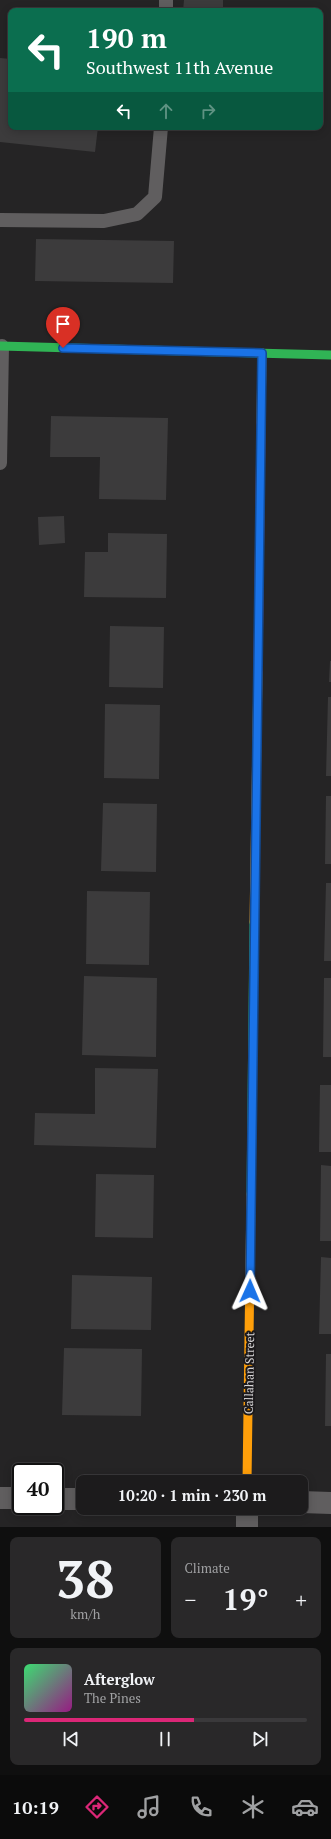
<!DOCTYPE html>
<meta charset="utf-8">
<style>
:root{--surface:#1c1b1c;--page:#292829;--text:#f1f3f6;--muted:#a0a1a3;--line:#3a393b;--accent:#db2777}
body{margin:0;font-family:"PT Serif",serif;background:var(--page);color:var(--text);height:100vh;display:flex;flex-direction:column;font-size:15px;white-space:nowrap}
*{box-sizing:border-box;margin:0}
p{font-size:13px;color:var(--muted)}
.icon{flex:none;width:22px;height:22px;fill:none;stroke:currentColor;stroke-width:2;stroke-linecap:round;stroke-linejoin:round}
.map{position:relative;height:1527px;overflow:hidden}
.side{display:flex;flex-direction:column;gap:10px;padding:10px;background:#0f0f0f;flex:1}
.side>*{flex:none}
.hud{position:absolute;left:8px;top:8px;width:315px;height:122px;border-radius:8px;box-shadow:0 2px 10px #0003,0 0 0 1px var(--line);background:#0b6e4f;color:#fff;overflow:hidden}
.speed{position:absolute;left:12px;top:1463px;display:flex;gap:8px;font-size:20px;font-weight:700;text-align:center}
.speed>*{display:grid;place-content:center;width:52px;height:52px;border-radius:50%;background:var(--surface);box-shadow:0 2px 10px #0003,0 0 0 1px var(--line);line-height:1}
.speed .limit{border:2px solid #111;border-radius:6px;background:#fff;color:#111}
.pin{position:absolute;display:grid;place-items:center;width:34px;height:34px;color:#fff;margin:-41px -17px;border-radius:50% 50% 50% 0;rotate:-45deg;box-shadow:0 0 4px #0007}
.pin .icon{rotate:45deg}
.me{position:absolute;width:44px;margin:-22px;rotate:1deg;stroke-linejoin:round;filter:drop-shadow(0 0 3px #0008)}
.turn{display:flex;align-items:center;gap:14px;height:84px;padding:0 12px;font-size:18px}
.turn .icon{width:52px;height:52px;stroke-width:2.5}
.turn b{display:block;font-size:28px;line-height:34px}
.lanes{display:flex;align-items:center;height:38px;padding:0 12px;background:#0003;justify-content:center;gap:20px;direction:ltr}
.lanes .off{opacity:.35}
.big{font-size:30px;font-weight:700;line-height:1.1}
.side .tile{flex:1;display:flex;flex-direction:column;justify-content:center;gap:6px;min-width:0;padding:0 14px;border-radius:8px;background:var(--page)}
.side .dial{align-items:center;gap:0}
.dial b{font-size:52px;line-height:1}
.song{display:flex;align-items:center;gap:12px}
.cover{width:48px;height:48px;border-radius:6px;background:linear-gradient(135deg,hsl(140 70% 55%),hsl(310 70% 35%))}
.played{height:4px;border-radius:2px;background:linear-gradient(90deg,var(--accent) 60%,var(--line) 60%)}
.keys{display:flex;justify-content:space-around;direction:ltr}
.heat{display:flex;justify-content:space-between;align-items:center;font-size:22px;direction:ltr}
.side .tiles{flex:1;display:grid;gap:10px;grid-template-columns:1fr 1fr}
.tile:last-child{grid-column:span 2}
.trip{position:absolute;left:76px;top:1475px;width:232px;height:40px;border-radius:8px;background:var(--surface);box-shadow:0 2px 10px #0003,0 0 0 1px var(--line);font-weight:700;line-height:40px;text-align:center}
.tabs{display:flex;height:64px;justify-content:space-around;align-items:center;background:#0b0b0b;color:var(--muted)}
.tabs .icon{width:28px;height:28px}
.tabs .on{color:var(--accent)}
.tabs b{font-size:18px;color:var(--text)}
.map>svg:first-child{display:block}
.building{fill:#3c3b3c}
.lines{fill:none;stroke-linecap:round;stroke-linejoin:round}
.lane{stroke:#605e5f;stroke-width:14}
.street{stroke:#605e5f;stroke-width:22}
.fast{stroke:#30b455;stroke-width:9}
.slow{stroke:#ff9f0a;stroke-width:9}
.jam{stroke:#e5322d;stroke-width:9}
.route-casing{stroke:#114b97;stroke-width:10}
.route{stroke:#1a73e8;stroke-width:7}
.labels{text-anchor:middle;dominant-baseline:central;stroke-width:4;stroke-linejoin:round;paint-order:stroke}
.street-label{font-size:12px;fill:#d6d4d5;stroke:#1c1a1c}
</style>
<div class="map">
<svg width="331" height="1527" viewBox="0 0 331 1527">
<rect width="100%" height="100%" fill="#252425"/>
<path class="building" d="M 184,0 L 223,0 L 223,11 L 183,11 Z
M 0,58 L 11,59 L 11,127 L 98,127 L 95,152 L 0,142 Z
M 36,239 L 174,241 L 173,283 L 35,281 Z
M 51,416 L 168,418 L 166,500 L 99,499 L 100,457 L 50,457 Z
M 64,516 L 65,543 L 39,545 L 38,517 Z
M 108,533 L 167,534 L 166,598 L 84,597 L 85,552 L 108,552 Z
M 110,626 L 164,627 L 163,688 L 109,687 Z
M 330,661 L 331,661 L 331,682 L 329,682 Z
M 328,697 L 331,697 L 331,776 L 326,776 Z
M 105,704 L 160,705 L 159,779 L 104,778 Z
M 326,796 L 331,796 L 331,864 L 325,864 Z
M 103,803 L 157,804 L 156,872 L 101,871 Z
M 326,883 L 331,883 L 331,961 L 324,961 Z
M 87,891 L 150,892 L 149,965 L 86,964 Z
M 84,976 L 157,978 L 156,1057 L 82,1055 Z
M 324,978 L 331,978 L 331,1057 L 323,1057 Z
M 95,1068 L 158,1069 L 156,1148 L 34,1145 L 35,1113 L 95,1114 Z
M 320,1085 L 331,1085 L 331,1152 L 319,1152 Z
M 321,1165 L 331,1166 L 331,1241 L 320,1241 Z
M 96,1174 L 154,1175 L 153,1238 L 95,1237 Z
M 321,1257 L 331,1258 L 331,1334 L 319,1334 Z
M 72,1275 L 152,1277 L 151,1330 L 71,1329 Z
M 64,1348 L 142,1349 L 141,1416 L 62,1415 Z
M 326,1354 L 331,1354 L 331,1426 L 325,1426 Z"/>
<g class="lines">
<path class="lane" d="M 166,11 L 166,0
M 0,220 L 104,221 L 137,214 L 155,197 L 161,127
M 0,463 L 2,346"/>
<path class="street" d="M 0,1498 L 21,1498
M 55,1499 L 83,1499
M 301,1502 L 331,1503
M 247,1527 L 247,1508"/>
<path class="fast" d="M 0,346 L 331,355
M 251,1194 L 254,922"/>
<path class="slow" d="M 261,423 L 262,353
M 254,922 L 258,672
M 247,1482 L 251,1194"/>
<path class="jam" d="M 258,672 L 261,423"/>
</g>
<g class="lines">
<defs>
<path id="route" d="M 63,348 L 262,353 L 250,1291"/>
</defs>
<use href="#route" class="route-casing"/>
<use href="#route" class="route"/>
</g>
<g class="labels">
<g class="street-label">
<text transform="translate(249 1373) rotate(-89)">Callahan Street</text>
</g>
</g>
</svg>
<div class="speed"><div class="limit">40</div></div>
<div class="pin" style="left:63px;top:348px;background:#d93025"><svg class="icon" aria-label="arrive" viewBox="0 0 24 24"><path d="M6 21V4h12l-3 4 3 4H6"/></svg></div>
<svg class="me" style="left:250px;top:1291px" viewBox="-20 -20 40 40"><path d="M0-17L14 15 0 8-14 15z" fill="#1a73e8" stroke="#fff" stroke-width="4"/></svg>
<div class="trip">10:20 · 1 min · 230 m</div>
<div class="hud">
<div class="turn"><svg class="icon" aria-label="left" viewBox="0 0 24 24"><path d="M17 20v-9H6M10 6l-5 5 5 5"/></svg><div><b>190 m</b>Southwest 11th Avenue</div></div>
<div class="lanes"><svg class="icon" aria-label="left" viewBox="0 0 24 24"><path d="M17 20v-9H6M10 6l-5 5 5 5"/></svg><svg class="icon off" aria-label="ahead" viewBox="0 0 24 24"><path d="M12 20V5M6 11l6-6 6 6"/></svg><svg class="icon off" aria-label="right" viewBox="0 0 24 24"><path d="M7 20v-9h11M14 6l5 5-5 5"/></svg></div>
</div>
</div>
<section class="side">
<div class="tiles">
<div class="tile dial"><b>38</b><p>km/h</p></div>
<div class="tile"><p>Climate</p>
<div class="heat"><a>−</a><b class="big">19°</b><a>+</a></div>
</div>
<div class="tile">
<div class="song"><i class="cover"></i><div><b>Afterglow</b><p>The Pines</p></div></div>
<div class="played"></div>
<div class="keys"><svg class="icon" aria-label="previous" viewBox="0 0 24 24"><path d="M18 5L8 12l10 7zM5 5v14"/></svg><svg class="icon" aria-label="pause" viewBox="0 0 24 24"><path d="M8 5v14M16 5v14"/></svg><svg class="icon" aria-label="next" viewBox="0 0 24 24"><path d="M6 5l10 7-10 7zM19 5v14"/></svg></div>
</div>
</div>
</section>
<nav class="tabs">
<b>10:19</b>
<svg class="icon on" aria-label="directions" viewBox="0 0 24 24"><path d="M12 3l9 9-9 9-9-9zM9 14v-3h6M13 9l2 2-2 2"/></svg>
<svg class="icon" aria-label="music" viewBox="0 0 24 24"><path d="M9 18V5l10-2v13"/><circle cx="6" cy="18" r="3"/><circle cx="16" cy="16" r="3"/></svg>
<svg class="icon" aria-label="phone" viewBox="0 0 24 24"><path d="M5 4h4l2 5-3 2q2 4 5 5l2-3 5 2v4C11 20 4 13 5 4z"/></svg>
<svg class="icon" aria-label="climate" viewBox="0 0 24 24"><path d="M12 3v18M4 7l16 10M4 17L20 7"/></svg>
<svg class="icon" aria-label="car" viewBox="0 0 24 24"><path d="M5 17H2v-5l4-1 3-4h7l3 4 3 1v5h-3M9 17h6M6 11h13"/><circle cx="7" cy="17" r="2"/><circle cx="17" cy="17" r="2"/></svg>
</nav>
